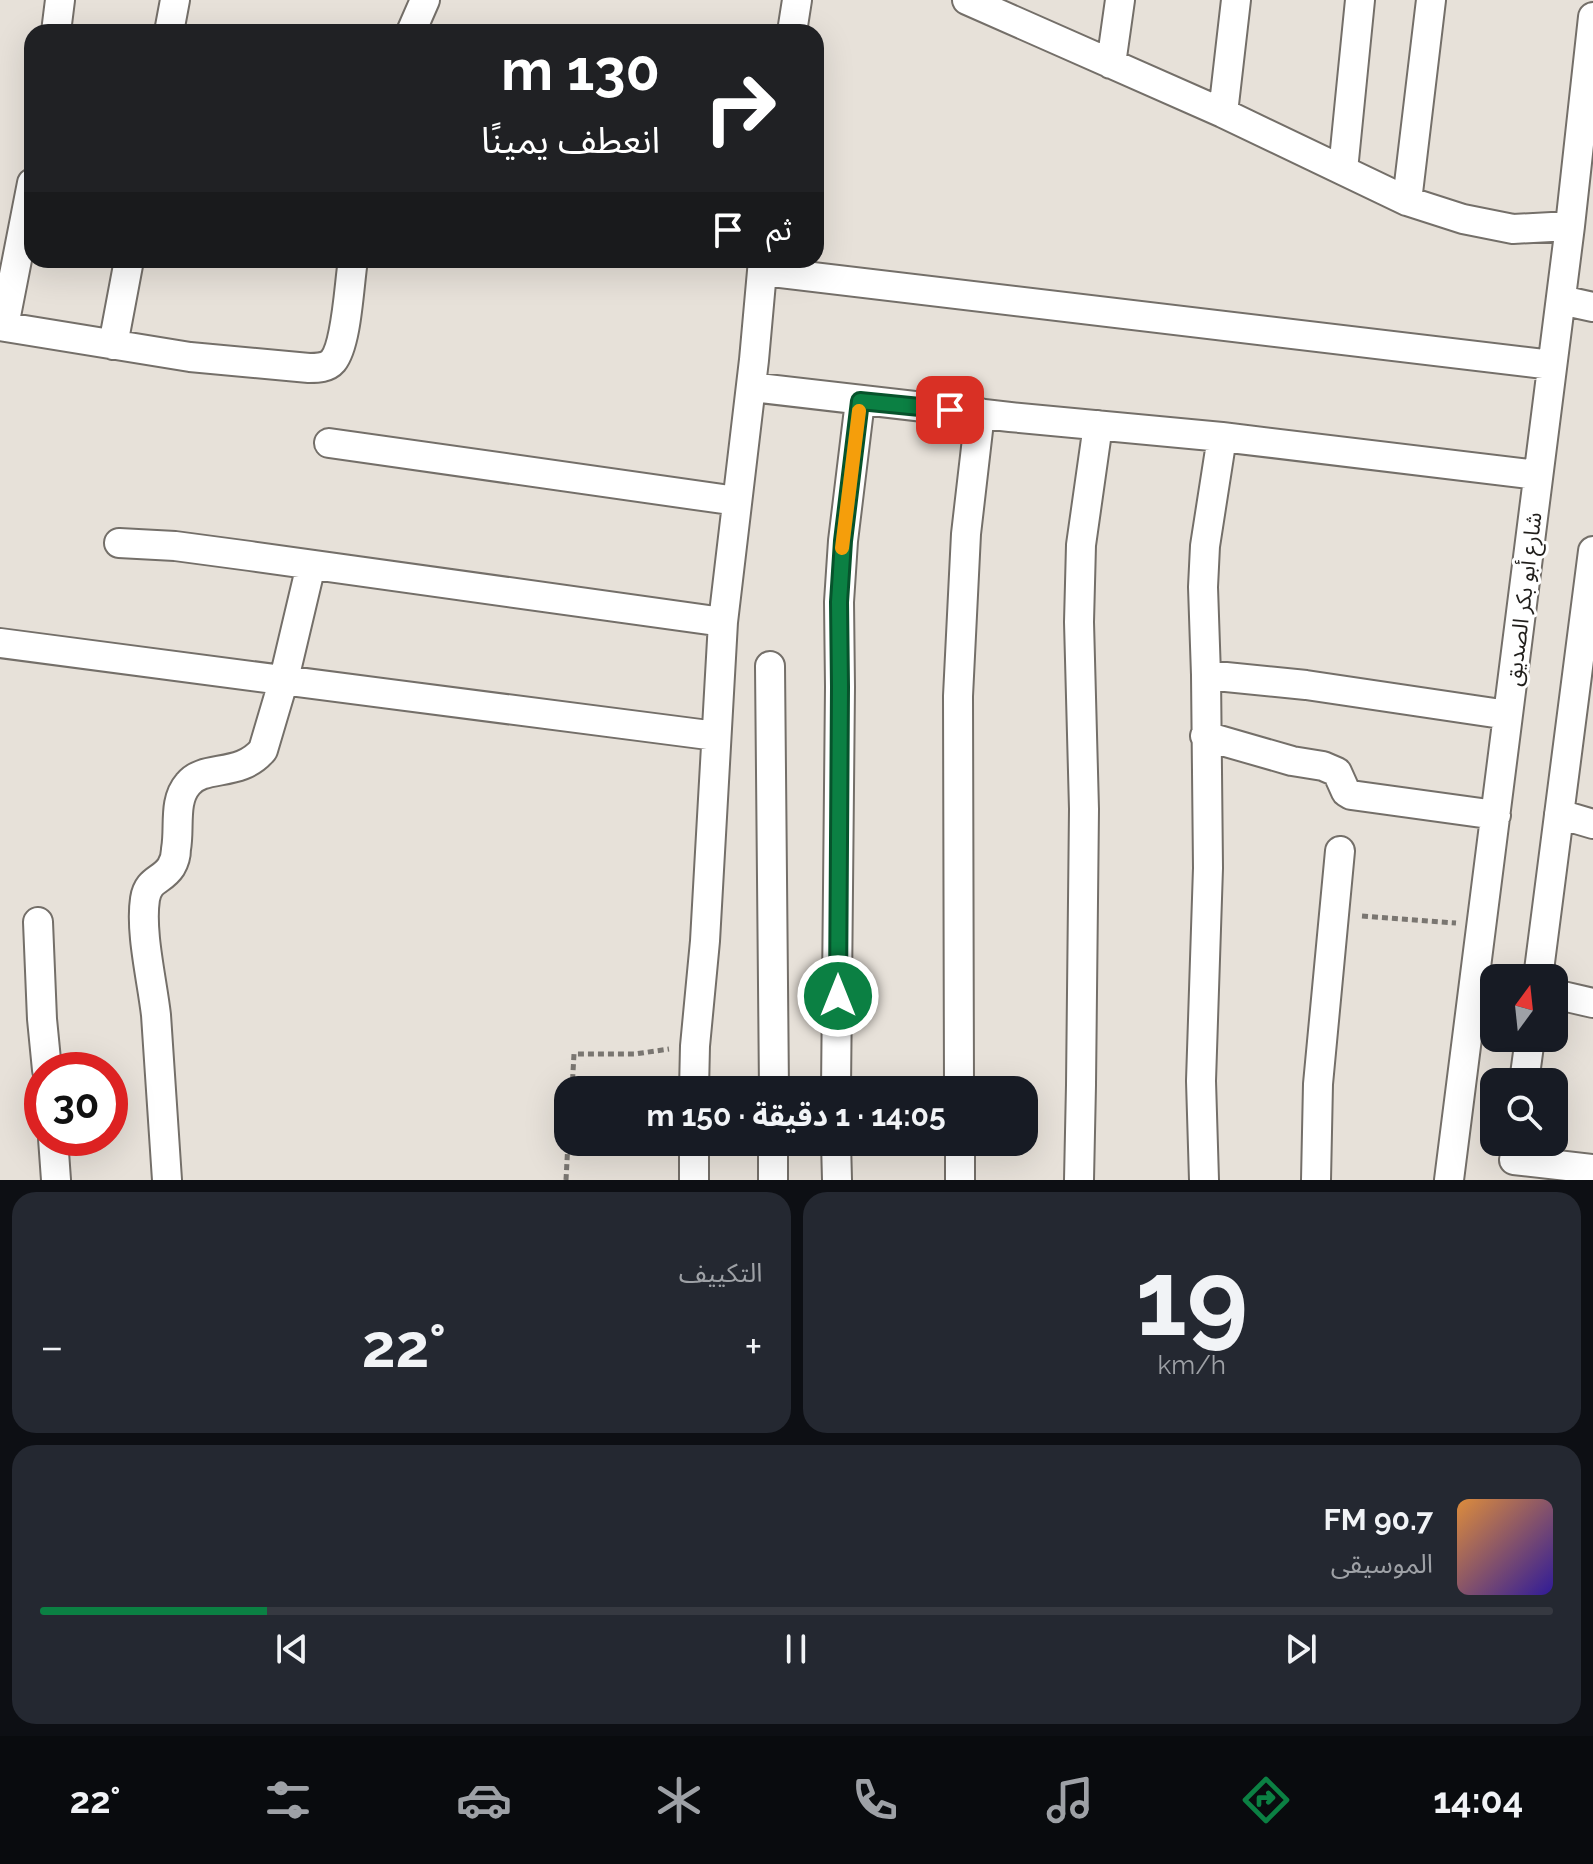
<!DOCTYPE html>
<html lang="ar">
<meta charset="utf-8">
<style>
:root{--surface:#171b24;--page:#242831;--text:#f1f3f6;--muted:#9ea1a6;--line:#363941;--accent:#0b8043}
body{margin:0;font-family:Raleway,"Noto Sans Arabic",sans-serif;background:var(--page);color:var(--text);direction:rtl;height:100vh;display:flex;flex-direction:column;font-size:30px;white-space:nowrap}
*{box-sizing:border-box;margin:0}
p{font-size:26px;color:var(--muted)}
.icon{flex:none;width:44px;height:44px;fill:none;stroke:currentColor;stroke-width:2;stroke-linecap:round;stroke-linejoin:round}
.map{position:relative;height:1180px;overflow:hidden;direction:ltr}
.details{display:flex;flex-direction:column;gap:12px;padding:12px;background:#0d0f14;flex:1}
.details>*{flex:none}
.top-card{position:absolute;left:24px;top:24px;width:800px;height:244px;border-radius:24px;box-shadow:0 8px 32px #0002;direction:rtl;background:#202124;color:#fff;overflow:hidden}
.needle{width:52px;rotate:15deg}
.fabs{position:absolute;left:1480px;top:964px;display:grid;gap:16px}
.fabs a{display:grid;place-items:center;width:88px;height:88px;border-radius:16px;background:var(--surface);box-shadow:0 8px 32px #0002;font-size:40px}
.speed{position:absolute;left:24px;top:1052px;display:flex;gap:16px;font-size:40px;font-weight:700;text-align:center}
.speed>*{display:grid;place-content:center;width:104px;height:104px;border-radius:50%;background:var(--surface);box-shadow:0 8px 32px #0002;line-height:1}
.speed .limit{border:12px solid #d22;background:#fff;color:#111}
.pin{position:absolute;display:grid;place-items:center;width:68px;height:68px;color:#fff;margin:-34px;border-radius:16px;box-shadow:0 4px 12px #0006}
.me{position:absolute;width:88px;margin:-44px;rotate:0deg;stroke-linejoin:round;filter:drop-shadow(0 0 6px #0008)}
.turn{display:flex;align-items:center;gap:28px;height:168px;padding:0 32px;font-size:36px}
.turn .icon{width:104px;height:104px;stroke-width:2.5}
.turn b{display:block;font-size:56px;line-height:68px}
.then{display:flex;align-items:center;height:76px;padding:0 32px;background:#0003;gap:16px;font-size:30px}
.big{font-size:60px;font-weight:700;line-height:1.1}
.details .card{flex:1;display:flex;flex-direction:column;justify-content:center;gap:12px;min-width:0;padding:0 28px;border-radius:24px;background:var(--page)}
.details .dial{align-items:center;gap:0}
.dial b{font-size:104px;line-height:1}
.song{display:flex;align-items:center;gap:24px}
.cover{width:96px;height:96px;border-radius:12px;background:linear-gradient(135deg,hsl(30 70% 55%),hsl(250 70% 35%))}
.played{height:8px;border-radius:4px;background:linear-gradient(90deg,var(--accent) 15%,var(--line) 15%)}
.keys{display:flex;justify-content:space-around;direction:ltr}
.heat{display:flex;justify-content:space-between;align-items:center;font-size:44px;direction:ltr}
.details .tiles{flex:1;display:grid;gap:12px;grid-template-columns:1fr 1fr}
.card:last-child{grid-column:span 2}
.trip{position:absolute;left:554px;top:1076px;width:484px;height:80px;border-radius:24px;background:var(--surface);box-shadow:0 8px 32px #0002;font-weight:700;line-height:80px;text-align:center;direction:rtl}
.menu{display:flex;height:128px;justify-content:space-around;align-items:center;background:#090b0e;color:var(--muted)}
.menu .icon{width:56px;height:56px}
.menu .active{color:var(--accent)}
.menu b{font-size:36px;color:var(--text)}
.map>svg:first-child{display:block}
.lines{fill:none;stroke-linecap:round;stroke-linejoin:round}
.street-casing{stroke:#746f69;stroke-width:32}
.path{stroke:#7a7671;stroke-width:5;stroke-dasharray:6 4;stroke-linecap:butt}
.street{stroke:#fff;stroke-width:28}
.route-casing{stroke:#07532c;stroke-width:20}
.route{stroke:#0b8043;stroke-width:14}
.slow{stroke:#f59e0b;stroke-width:14}
.labels{text-anchor:middle;dominant-baseline:central;stroke-width:6;stroke-linejoin:round;paint-order:stroke}
.street-label{font-size:22px;fill:#201e1b;stroke:#fff}
</style>
<div class="map">
<svg width="1593" height="1180" viewBox="0 0 1593 1180">
<rect width="100%" height="100%" fill="#e7e1d9"/>
<g class="lines">
<defs>
<path id="street" d="M 967,0 L 1223,113 L 1407,201 L 1463,219 L 1513,229 L 1570,226
M 56,32 L 60,0
M 169,32 L 175,0
M 411,32 L 425,0
M 792,32 L 797,0
M 1111,64 L 1120,0
M 1223,113 L 1236,0
M 1343,170 L 1360,0
M 1407,201 L 1431,0
M 762,271 L 1552,365
M 1561,300 L 1593,307
M 0,326 L 190,357 L 309,368 C 318,368 327,368 333,361 C 347,344 349,284 353,260
M 4,326 L 32,183
M 113,345 L 129,260
M 751,387 L 1010,417 L 1222,437 L 1538,475
M 329,443 L 737,501
M 119,543 L 175,546 L 250,556 L 723,622
M 0,643 C 239,674 477,706 716,736
M 770,666 L 774,1090
M 1206,675 L 1306,685 L 1508,715
M 1205,736 L 1292,761 L 1323,766 L 1337,772 L 1346,792 L 1351,795 L 1496,815
M 1559,814 L 1593,824
M 38,922 L 42,1019 L 47,1070
M 1538,978 L 1593,551
M 1554,994 L 1593,1003
M 1524,1082 L 1530,1038
M 694,1090 L 695,1046 L 705,941 L 723,622 L 754,360 L 763,260
M 836,1090 L 840,687 L 839,602 L 843,541 L 860,401
M 959,1090 L 958,696 L 966,534 L 980,413
M 53,1138 L 56,1180
M 694,1142 L 694,1180
M 836,1142 L 837,1180
M 960,1142 L 960,1180
M 1514,1160 L 1593,1169
M 167,1180 C 163,1125 160,1070 156,1015 C 152,980 140,932 145,899 C 148,879 162,881 171,867 C 174,862 176,854 176,849 C 180,828 173,801 188,784 C 204,764 240,778 263,750 L 284,679 L 311,565
M 773,1180 L 773,1142
M 1079,1180 L 1081,1085 L 1084,809 L 1079,622 L 1081,545 L 1098,425
M 1204,1180 L 1201,1081 L 1208,868 L 1206,675 L 1203,587 L 1205,546 L 1222,437
M 1316,1180 L 1318,1084 L 1340,851
M 1449,1180 L 1570,226 L 1593,17"/>
</defs>
<use href="#street" class="street-casing"/>
<path class="path" d="M 1362,916 L 1456,923
M 572,1090 L 574,1054 L 635,1054 L 669,1049
M 566,1180 L 568,1142"/>
<use href="#street" class="street"/>
</g>
<g class="lines">
<defs>
<path id="route" d="M 838,996 L 840,687 L 839,602 L 843,541 L 860,401 L 950,410"/>
</defs>
<use href="#route" class="route-casing"/>
<use href="#route" class="route"/>
<path class="slow" d="M 842,548 L 859,411"/>
</g>
<g class="labels">
<g class="street-label">
<text transform="translate(1523 599) rotate(-83)">شارع أبو بكر الصديق</text>
</g>
</g>
</svg>
<div class="fabs">
<a><svg class="needle" viewBox="-14 -14 28 28"><path d="M0-13l5 13h-10z" fill="#e53935"/><path d="M0 13l5-13h-10z" fill="#9ea1a6"/></svg></a>
<a><svg class="icon" aria-label="search" viewBox="0 0 24 24"><circle cx="10" cy="10" r="6"/><path d="M15 15l6 6"/></svg></a>
</div>
<div class="speed"><div class="limit">30</div></div>
<div class="pin" style="left:950px;top:410px;background:#d93025"><svg class="icon" aria-label="arrive" viewBox="0 0 24 24"><path d="M6 21V4h12l-3 4 3 4H6"/></svg></div>
<svg class="me" style="left:838px;top:996px" viewBox="-20 -20 40 40"><circle r="17" fill="#0b8043" stroke="#fff" stroke-width="3"/><path d="M0-11L8 9 0 5-8 9z" fill="#fff"/></svg>
<div class="trip">14:05 · 1 دقيقة · 150 m</div>
<div class="top-card">
<div class="turn"><svg class="icon" aria-label="right" viewBox="0 0 24 24"><path d="M7 20v-9h11M14 6l5 5-5 5"/></svg><div><b>130 m</b>انعطف يمينًا</div></div>
<div class="then">ثم<svg class="icon" aria-label="arrive" viewBox="0 0 24 24"><path d="M6 21V4h12l-3 4 3 4H6"/></svg></div>
</div>
</div>
<section class="details">
<div class="tiles">
<div class="card dial"><b>19</b><p>km/h</p></div>
<div class="card"><p>التكييف</p>
<div class="heat"><a>−</a><b class="big">22°</b><a>+</a></div>
</div>
<div class="card">
<div class="song"><i class="cover"></i><div><b>90.7 FM</b><p>الموسيقى</p></div></div>
<div class="played"></div>
<div class="keys"><svg class="icon" aria-label="previous" viewBox="0 0 24 24"><path d="M18 5L8 12l10 7zM5 5v14"/></svg><svg class="icon" aria-label="pause" viewBox="0 0 24 24"><path d="M8 5v14M16 5v14"/></svg><svg class="icon" aria-label="next" viewBox="0 0 24 24"><path d="M6 5l10 7-10 7zM19 5v14"/></svg></div>
</div>
</div>
</section>
<nav class="menu">
<b>14:04</b>
<svg class="icon active" aria-label="directions" viewBox="0 0 24 24"><path d="M12 3l9 9-9 9-9-9zM9 14v-3h6M13 9l2 2-2 2"/></svg>
<svg class="icon" aria-label="music" viewBox="0 0 24 24"><path d="M9 18V5l10-2v13"/><circle cx="6" cy="18" r="3"/><circle cx="16" cy="16" r="3"/></svg>
<svg class="icon" aria-label="phone" viewBox="0 0 24 24"><path d="M5 4h4l2 5-3 2q2 4 5 5l2-3 5 2v4C11 20 4 13 5 4z"/></svg>
<svg class="icon" aria-label="climate" viewBox="0 0 24 24"><path d="M12 3v18M4 7l16 10M4 17L20 7"/></svg>
<svg class="icon" aria-label="car" viewBox="0 0 24 24"><path d="M5 17H2v-5l4-1 3-4h7l3 4 3 1v5h-3M9 17h6M6 11h13"/><circle cx="7" cy="17" r="2"/><circle cx="17" cy="17" r="2"/></svg>
<svg class="icon" aria-label="filters" viewBox="0 0 24 24"><path d="M4 7h16M4 17h16"/><circle cx="9" cy="7" r="2"/><circle cx="15" cy="17" r="2"/></svg>
<b>22°</b>
</nav>
